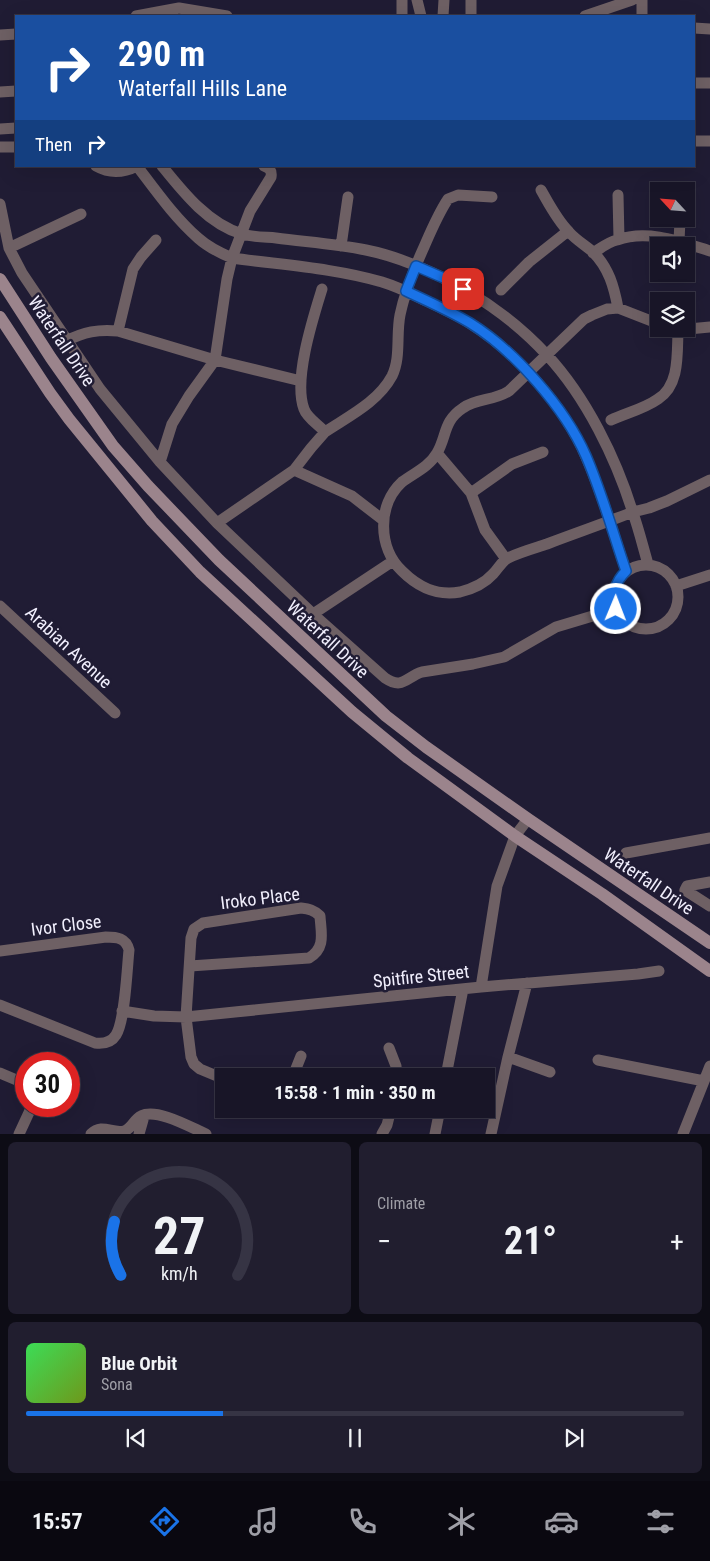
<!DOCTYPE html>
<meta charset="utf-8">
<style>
:root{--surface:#181527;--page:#211e2f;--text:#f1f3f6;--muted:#9f9fa7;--line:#363444;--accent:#1a73e8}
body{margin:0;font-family:"Roboto Condensed",sans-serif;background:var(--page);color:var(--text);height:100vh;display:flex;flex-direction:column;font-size:19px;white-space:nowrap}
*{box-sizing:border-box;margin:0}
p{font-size:16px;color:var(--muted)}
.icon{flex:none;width:28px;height:28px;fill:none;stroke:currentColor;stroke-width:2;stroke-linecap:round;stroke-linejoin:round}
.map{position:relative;height:1134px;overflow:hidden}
.details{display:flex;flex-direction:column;gap:8px;padding:8px;background:#0d0c15;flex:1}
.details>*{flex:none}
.hud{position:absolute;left:15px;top:15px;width:680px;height:152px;border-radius:0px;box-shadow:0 5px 20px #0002,0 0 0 1px var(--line);background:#1a4fa0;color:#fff;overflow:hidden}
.needle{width:32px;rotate:296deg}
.tools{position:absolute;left:650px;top:182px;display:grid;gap:10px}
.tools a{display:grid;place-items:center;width:45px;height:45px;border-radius:0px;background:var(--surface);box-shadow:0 5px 20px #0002,0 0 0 1px var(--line);font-size:25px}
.speed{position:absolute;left:15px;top:1052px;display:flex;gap:10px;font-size:25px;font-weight:700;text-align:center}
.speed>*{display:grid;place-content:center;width:65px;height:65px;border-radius:50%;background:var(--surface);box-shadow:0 5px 20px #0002,0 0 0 1px var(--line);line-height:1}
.speed .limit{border:8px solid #d22;background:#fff;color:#111}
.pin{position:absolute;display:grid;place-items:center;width:42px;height:42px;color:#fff;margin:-21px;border-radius:10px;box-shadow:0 2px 8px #0006}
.me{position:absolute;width:55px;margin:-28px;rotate:1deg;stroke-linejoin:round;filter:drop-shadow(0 0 4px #0008)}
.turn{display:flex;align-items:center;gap:18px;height:105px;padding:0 20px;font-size:22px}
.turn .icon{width:65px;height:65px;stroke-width:2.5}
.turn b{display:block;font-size:35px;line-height:42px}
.then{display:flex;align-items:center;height:48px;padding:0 20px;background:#0003;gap:10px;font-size:19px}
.big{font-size:38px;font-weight:700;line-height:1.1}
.details .widget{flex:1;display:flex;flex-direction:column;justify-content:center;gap:8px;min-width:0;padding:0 18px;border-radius:8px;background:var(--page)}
.details .dial{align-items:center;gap:0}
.dial svg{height:130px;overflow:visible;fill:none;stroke:var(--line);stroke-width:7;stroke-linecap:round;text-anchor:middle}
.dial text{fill:var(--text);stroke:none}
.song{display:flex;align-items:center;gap:15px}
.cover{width:60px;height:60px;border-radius:8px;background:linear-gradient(135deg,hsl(130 70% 55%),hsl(80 70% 35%))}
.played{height:5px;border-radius:2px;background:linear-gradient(90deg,var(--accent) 30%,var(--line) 30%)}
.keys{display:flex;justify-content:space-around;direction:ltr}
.heat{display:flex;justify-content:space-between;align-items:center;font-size:28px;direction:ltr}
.details .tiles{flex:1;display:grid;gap:8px;grid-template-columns:1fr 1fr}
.widget:last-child{grid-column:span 2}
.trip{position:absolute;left:215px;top:1068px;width:280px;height:50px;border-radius:0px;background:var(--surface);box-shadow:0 5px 20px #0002,0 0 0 1px var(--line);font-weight:700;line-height:50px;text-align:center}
.menu{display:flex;height:80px;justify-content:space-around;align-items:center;background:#0a0810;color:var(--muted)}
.menu .icon{width:35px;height:35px}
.menu .selected{color:var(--accent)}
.menu b{font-size:22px;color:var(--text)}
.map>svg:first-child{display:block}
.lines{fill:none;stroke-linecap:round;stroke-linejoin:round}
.minor{stroke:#6e6064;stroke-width:11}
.secondary{stroke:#9b848c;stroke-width:12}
.route-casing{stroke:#114b97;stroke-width:12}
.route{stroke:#1a73e8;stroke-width:9}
.labels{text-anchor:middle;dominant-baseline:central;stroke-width:5;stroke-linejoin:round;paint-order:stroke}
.street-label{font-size:18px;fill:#f1effd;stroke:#201c34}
</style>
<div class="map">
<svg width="710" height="1134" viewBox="0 0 710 1134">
<rect width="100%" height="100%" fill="#201c34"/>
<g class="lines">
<path class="minor" d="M 402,0 L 402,16
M 417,0 L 421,16
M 642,0 L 642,16
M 136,16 L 179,8 L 227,16
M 443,16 L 444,0
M 471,16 L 471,0
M 585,16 L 632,0
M 694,28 L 710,29
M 0,35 L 16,34
M 694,83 L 710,83
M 0,92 L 16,91
M 0,129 L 16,128
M 694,141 L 710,141
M 0,147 L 16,147
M 96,166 C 110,174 123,173 137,166
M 137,166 C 156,191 175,218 198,238 C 208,247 220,253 232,258 C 282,265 334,268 382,282 C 395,286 408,292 420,298 C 437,306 455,314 471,324 C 517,353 564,406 586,457 C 602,493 613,533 626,571
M 162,166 C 183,192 208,224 242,234 C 252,237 265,237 276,238 C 306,242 336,244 366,250 C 401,257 436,273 467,291 C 496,308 524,330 547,355 C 586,397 616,458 633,513 C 639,530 643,547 648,564
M 541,190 C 549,204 557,220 569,232 C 576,240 585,245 593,252 C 609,268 614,287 618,308
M 618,195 L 619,239
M 0,204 L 9,248 L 22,273 L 100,389 L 160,462 L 217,523 L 313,614 L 393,561
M 679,242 L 680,219
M 341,246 L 348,197
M 9,248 L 81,214
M 593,253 C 601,248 608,242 617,240 C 648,229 681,242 710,251
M 501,290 L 529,262 L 568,231
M 659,324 L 618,308 L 607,309 L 592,315 L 584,319 L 509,391 C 494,401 477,398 463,408 C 443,421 447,436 437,453 C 429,467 414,473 402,482 C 377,505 378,548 402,571 C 418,587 436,596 460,592 C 472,589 484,584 493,574 C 498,569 502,561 508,558 C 520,552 535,548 547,544 C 576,533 605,523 633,512 L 649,508 L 667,501 L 710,480
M 673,329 L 678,330 L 710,327
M 118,331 L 133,269 L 141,257 L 156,240
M 66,341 C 84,332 98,329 118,331 L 215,360 L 301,381
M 611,420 C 626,413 644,409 658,399 C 680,385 677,354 678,330
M 325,432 C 349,416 378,402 392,376 C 401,358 396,335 400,315 C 405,291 414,269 424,247 C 431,231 438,214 448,199 L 458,195 L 492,197
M 437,453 L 471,493 L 485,530 L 506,559
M 160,462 L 172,424 L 189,396 L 215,360 L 227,279 L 232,258 L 250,211 L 271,177 C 272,171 270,168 264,166
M 294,470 L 352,496 L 383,520
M 471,493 L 512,464 L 543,452
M 217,523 L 294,470 L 311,448 L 325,432 C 319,425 307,418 304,409 C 293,380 313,318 322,289
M614 597a32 32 0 1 1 64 0a32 32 0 1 1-64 0Z
M 676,586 L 710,575
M 0,606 L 115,713
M 313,614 L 385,678 C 403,690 406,677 422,672 L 473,664 L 504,657 L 556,627 L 616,609
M 626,853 L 710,838
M 710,882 L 687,886 L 685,890 L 710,906
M 0,951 L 106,937 C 117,937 126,938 129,950 C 127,969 125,1021 116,1035 C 111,1043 103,1044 95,1043 L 0,1005
M 190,966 L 309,958 C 326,948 321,933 320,916 C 314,910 309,909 301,908 L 203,923 L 194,929 L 191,938 L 186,1017 L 191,1057 L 194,1064 L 200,1069 L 224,1079
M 481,987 L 497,886 L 515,836 L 528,819
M 122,1011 L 154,1016 L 186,1017 L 481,987 L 638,974 L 659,971
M 389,1048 L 396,1066 L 397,1076
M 508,1057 L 550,1072
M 598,1060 L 704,1081
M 0,1073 L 26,1084
M 293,1076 L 301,1056
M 446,1076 L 463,989
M 19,1134 L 32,1106
M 91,1134 C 102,1123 112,1134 124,1131 C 132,1129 134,1119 141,1116 C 157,1108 190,1127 206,1134
M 139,1134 L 143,1120 L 143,1115
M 382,1134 L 387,1125 L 391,1109
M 435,1134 L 440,1109
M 491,1134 L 508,1057 L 527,983
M 683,1134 L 710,1066"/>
<path class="secondary" d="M 0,279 L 51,358 L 113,446 L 148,486 L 219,560 L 386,716 L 426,747 L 528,819 L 710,943
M 0,317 L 50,393 L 69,419 L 152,521 L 200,572 L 352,712 L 408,758 L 515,836 L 602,894 L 710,971"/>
</g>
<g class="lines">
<defs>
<path id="route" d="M 463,289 L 446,279 L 416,266 L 406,291 C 427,301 450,311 470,323 C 515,351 565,408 586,456 C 602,493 613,533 626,571 C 615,582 612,593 616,609"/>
</defs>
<use href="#route" class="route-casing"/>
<use href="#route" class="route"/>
</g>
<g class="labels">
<g class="street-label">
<text transform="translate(62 341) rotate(56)">Waterfall Drive</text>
<text transform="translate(328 639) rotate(43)">Waterfall Drive</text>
<text transform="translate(69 647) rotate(43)">Arabian Avenue</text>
<text transform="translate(649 881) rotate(34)">Waterfall Drive</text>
<text transform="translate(260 898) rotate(-7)">Iroko Place</text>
<text transform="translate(66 925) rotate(-7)">Ivor Close</text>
<text transform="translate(421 976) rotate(-6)">Spitfire Street</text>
</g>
</g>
</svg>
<div class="tools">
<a><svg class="needle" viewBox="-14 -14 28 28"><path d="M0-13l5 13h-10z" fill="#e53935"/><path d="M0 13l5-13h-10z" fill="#9f9fa7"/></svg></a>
<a><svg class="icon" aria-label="sound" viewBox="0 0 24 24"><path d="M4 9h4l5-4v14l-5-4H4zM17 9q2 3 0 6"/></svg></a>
<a><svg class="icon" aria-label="layers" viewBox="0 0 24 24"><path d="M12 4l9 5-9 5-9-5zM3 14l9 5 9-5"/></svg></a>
</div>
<div class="speed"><div class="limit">30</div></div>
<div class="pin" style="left:463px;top:289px;background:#d93025"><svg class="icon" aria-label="arrive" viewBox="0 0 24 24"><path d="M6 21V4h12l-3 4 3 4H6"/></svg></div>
<svg class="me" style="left:616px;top:609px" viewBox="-20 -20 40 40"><circle r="17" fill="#1a73e8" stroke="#fff" stroke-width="3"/><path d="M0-11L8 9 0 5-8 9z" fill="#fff"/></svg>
<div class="trip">15:58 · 1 min · 350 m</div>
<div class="hud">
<div class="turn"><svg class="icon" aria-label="right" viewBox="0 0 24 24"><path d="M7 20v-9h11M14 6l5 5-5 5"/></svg><div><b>290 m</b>Waterfall Hills Lane</div></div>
<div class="then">Then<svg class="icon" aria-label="right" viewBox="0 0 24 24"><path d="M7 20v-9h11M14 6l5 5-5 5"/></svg></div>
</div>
</div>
<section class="details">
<div class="tiles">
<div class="widget dial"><svg viewBox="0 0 100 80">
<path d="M14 69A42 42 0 1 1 86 69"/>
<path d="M14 69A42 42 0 0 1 10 36" stroke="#1a73e8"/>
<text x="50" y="56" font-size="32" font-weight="700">27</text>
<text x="50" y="72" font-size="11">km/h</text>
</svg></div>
<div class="widget"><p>Climate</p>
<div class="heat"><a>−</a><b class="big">21°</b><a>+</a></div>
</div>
<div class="widget">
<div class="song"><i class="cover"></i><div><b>Blue Orbit</b><p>Sona</p></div></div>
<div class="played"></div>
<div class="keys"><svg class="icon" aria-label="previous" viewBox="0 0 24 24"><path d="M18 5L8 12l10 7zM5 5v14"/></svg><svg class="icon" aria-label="pause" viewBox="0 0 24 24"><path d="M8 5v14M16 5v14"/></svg><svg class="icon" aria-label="next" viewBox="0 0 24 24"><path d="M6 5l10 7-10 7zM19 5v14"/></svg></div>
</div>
</div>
</section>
<nav class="menu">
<b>15:57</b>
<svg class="icon selected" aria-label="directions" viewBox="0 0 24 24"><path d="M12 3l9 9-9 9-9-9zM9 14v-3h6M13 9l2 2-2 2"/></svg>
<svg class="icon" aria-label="music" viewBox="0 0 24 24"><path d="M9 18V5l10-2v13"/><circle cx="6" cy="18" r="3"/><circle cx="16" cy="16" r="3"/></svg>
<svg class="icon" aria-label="phone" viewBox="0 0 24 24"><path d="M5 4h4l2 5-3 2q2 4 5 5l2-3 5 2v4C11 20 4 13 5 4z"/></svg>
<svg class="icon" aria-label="climate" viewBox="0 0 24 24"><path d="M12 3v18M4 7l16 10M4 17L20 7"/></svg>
<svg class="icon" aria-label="car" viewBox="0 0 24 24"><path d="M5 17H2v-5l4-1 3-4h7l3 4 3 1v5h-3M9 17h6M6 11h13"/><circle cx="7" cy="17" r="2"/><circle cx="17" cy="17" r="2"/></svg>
<svg class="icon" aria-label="filters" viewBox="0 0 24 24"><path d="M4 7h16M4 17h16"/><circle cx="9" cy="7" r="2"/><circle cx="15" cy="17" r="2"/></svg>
</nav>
